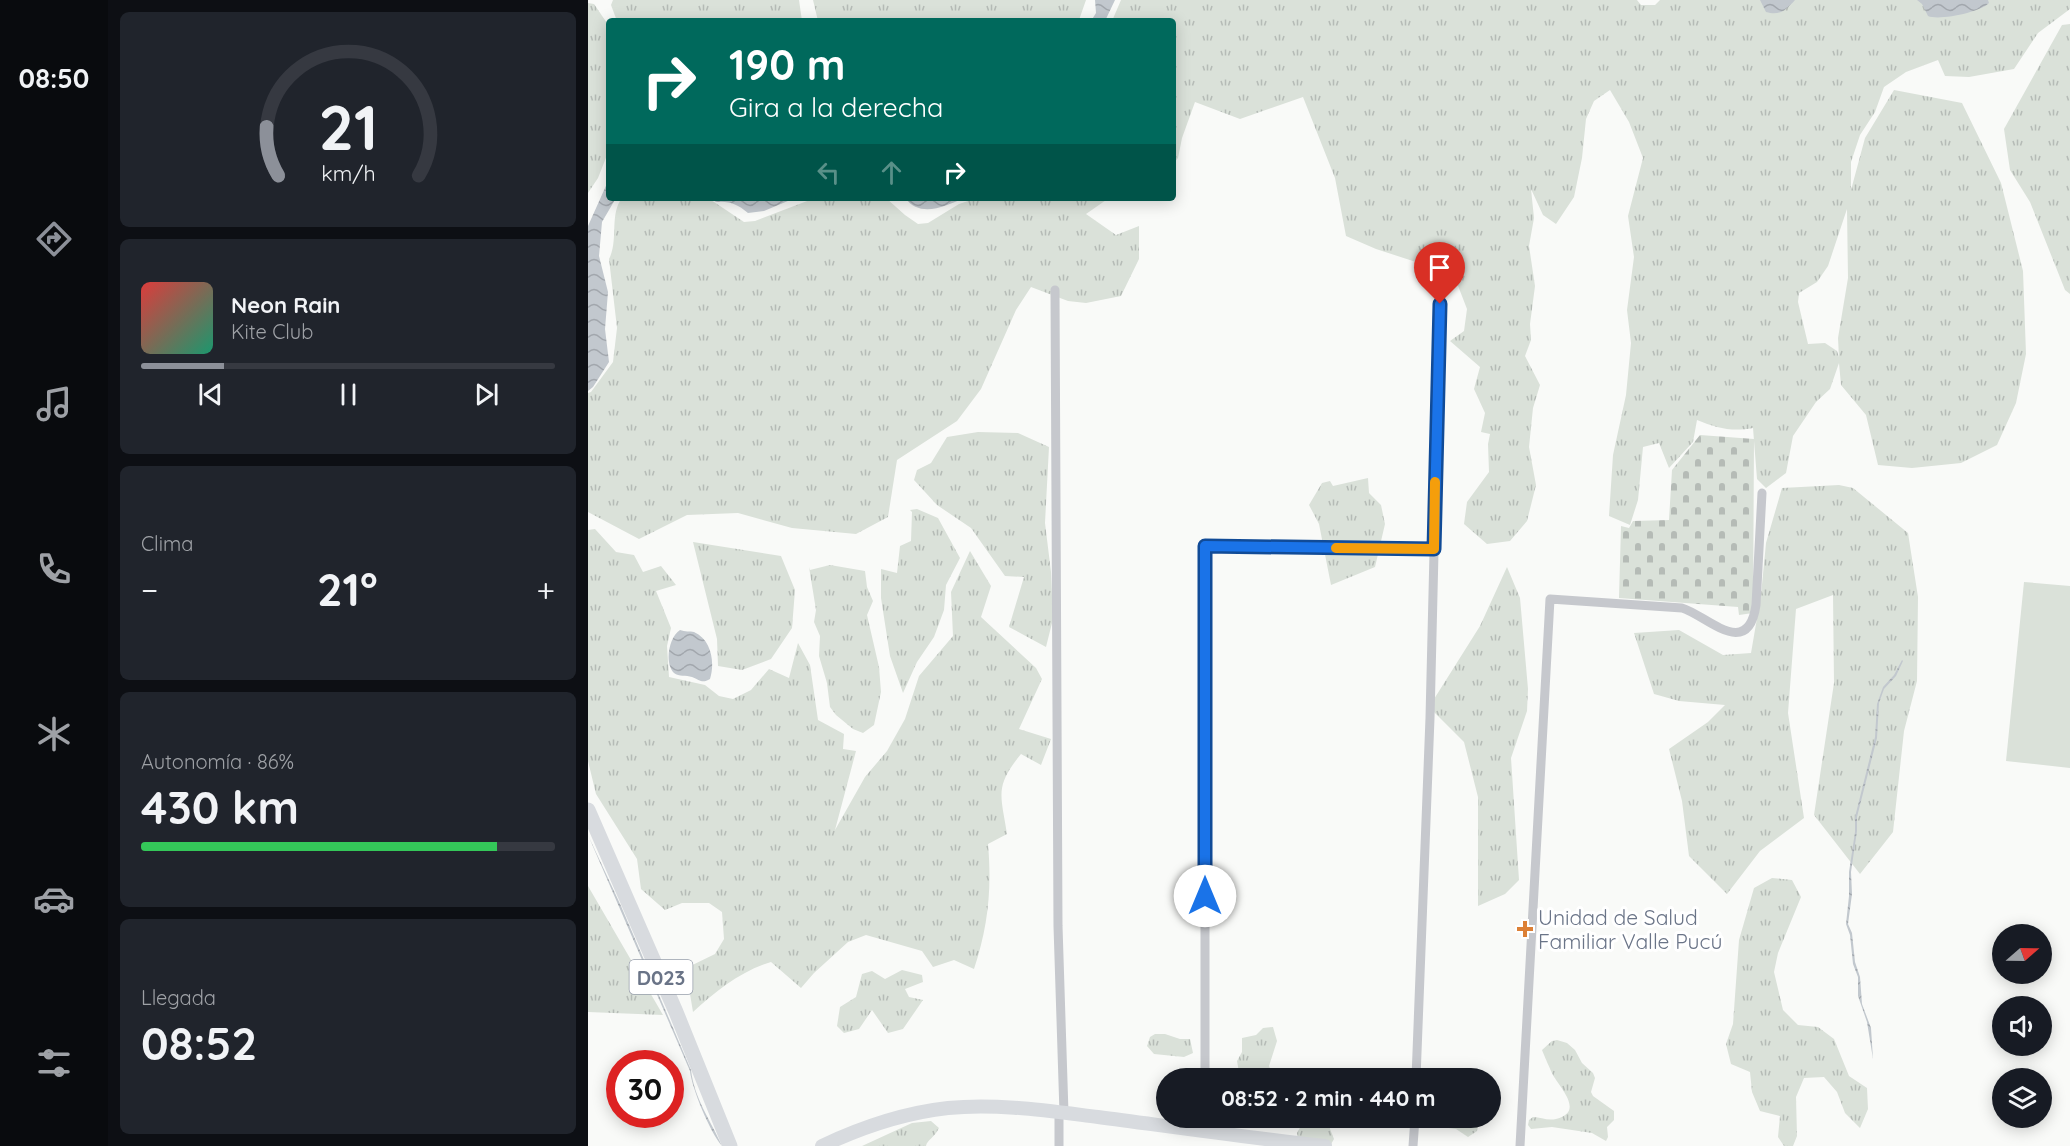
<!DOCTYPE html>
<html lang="es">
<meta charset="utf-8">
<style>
:root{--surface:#171b24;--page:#20242c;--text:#f1f3f6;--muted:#9ea1a6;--line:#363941;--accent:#8c9099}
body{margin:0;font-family:Quicksand,sans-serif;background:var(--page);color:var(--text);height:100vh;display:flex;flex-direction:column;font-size:22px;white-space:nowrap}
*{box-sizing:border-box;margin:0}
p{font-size:20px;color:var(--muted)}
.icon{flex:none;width:33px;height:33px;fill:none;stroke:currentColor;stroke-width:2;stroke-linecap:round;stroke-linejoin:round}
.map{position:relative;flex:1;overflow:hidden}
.panel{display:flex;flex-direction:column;gap:12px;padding:12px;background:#0d0f14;width:480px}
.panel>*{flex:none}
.hud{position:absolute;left:18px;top:18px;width:570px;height:183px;border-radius:6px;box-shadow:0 3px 15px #0003;background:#00695c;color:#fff;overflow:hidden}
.needle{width:39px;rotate:70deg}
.fabs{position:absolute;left:1404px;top:924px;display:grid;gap:12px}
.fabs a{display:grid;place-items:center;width:60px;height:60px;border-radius:50%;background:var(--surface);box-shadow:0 3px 15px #0003;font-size:30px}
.speed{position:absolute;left:18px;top:1050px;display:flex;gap:12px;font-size:30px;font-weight:700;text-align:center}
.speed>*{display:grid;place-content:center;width:78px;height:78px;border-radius:50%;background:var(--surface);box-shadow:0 3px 15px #0003;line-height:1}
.speed .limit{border:9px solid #d22;background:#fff;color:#111}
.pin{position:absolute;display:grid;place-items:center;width:51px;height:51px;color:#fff;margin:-62px -26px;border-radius:50% 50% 50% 0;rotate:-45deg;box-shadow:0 0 6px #0007}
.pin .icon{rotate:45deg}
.me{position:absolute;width:66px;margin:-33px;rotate:0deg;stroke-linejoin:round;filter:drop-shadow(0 0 4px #0008)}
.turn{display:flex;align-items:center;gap:21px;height:126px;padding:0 24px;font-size:27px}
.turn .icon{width:78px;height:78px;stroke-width:2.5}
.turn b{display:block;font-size:42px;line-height:51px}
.lanes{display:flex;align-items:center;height:57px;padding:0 24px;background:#0003;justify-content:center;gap:30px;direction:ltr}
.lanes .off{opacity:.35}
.big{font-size:45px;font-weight:800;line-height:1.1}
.panel .card{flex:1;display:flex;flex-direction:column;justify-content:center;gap:9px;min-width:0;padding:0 21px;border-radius:9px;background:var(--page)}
.panel .dial{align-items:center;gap:0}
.dial svg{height:156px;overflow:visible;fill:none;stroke:var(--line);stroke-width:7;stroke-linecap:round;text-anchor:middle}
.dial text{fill:var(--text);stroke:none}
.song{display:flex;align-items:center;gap:18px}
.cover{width:72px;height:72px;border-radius:9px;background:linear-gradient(135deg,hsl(0 70% 55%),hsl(160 70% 35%))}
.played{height:6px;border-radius:3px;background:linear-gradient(90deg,var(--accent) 20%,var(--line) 20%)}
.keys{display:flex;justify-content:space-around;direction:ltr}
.heat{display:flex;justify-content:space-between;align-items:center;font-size:33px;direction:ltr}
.charge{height:9px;border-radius:4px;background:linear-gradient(90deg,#34c759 86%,var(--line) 0)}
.trip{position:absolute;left:568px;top:1068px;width:345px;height:60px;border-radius:30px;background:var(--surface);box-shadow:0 3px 15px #0003;font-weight:800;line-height:60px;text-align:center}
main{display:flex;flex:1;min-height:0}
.menu{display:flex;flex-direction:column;width:108px;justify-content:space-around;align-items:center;background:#090b0e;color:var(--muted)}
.menu .icon{width:42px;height:42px}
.menu .active{color:var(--accent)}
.menu b{font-size:27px;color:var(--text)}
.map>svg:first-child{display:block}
.grass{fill:url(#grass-tufts);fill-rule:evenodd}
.cemetery{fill:url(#cemetery-stones)}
.pitch{fill:#dae1d9}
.water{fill:url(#water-waves)}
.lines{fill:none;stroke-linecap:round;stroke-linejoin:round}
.street{stroke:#c6c8cd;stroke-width:9}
.secondary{stroke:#d8dbdf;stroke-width:14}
.primary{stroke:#d8dbdf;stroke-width:15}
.route-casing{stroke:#114b97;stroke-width:15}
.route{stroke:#1a73e8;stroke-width:10}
.slow{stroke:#f59e0b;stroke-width:10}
.poi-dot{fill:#dc8036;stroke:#fff;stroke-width:2}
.labels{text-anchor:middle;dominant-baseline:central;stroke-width:6;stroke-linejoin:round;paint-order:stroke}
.shield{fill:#fff;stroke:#979eab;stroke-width:1.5}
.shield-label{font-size:20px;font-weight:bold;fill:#6a7487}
.poi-label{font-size:21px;fill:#6a7487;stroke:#fff;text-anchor:start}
</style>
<main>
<nav class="menu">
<b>08:50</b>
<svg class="icon active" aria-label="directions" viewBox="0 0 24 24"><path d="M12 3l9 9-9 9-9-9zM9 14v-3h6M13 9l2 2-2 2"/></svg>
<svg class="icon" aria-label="music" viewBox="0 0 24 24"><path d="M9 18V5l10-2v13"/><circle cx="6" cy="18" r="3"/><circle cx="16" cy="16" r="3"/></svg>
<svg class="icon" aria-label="phone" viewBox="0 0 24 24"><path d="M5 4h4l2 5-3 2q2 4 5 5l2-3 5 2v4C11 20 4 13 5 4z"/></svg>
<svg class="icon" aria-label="climate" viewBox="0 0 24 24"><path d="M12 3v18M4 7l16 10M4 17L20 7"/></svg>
<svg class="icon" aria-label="car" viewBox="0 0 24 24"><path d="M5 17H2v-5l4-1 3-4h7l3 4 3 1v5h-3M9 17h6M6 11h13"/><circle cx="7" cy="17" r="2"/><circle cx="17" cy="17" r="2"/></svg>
<svg class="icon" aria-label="filters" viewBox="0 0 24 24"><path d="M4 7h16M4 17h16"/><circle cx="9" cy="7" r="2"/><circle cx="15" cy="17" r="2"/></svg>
</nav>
<section class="panel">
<div class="card dial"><svg viewBox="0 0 100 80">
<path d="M14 69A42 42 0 1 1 86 69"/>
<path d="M14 69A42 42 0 0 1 8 44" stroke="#8c9099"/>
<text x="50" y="56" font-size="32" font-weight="700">21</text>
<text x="50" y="72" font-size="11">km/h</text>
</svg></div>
<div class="card">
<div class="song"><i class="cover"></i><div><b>Neon Rain</b><p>Kite Club</p></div></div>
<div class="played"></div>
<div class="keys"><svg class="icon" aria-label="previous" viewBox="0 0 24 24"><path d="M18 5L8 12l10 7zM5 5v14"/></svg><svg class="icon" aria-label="pause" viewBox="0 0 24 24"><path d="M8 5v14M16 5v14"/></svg><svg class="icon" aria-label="next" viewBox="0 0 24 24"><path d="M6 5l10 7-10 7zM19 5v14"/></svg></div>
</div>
<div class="card"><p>Clima</p>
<div class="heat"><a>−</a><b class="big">21°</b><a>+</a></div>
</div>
<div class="card"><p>Autonomía · 86%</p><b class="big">430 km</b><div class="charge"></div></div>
<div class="card"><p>Llegada</p><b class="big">08:52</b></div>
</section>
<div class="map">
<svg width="1482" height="1146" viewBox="0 0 1482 1146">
<defs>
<pattern id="grass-tufts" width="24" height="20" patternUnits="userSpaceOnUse" patternTransform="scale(1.5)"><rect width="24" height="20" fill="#dae1d9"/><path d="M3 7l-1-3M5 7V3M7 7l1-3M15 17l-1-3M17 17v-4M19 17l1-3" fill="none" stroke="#b5bbb6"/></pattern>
<pattern id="cemetery-stones" width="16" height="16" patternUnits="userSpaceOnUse" patternTransform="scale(1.5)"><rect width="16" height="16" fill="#dae1d9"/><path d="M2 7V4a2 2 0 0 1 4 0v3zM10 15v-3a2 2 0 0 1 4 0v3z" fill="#b5bbb6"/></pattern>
<pattern id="water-waves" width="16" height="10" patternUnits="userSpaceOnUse" patternTransform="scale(1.5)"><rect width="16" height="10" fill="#c2c8ce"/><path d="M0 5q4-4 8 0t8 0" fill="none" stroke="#a2a7ad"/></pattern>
</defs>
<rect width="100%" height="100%" fill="#f9faf8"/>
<path class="grass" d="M 25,0 L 211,0 L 214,21 L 29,21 L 23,5 Z
M 225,0 L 498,0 L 491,20 L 489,21 L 230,21 Z
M 533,0 L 1049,0 L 1053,5 L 1067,5 L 1072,0 L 1482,0 L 1482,9 L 1450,33 L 1426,69 L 1381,77 L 1357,76 L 1350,60 L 1318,72 L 1296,87 L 1287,112 L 1272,135 L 1263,162 L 1263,190 L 1277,138 L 1306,90 L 1374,103 L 1413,183 L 1435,271 L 1438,354 L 1428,403 L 1409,445 L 1373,463 L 1324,468 L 1290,465 L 1278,415 L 1253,385 L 1251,363 L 1242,389 L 1228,402 L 1205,436 L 1198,473 L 1178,488 L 1169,479 L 1165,428 C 1144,432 1128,428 1109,420 L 1105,442 L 1081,468 L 1071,443 L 1055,447 L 1050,500 L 1042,525 L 1021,516 L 1025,455 L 1038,395 L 1043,343 L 1039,310 L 1046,257 L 1040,216 L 1055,158 L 1041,122 L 1022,90 L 1006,101 L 998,119 L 994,158 L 986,197 L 968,224 L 955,215 L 943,189 L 946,218 L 941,246 L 947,286 L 942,324 L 943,340 L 937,356 L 952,385 L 945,408 L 941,447 L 948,485 L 939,521 L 922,541 L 899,544 L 876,524 L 879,502 L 901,472 L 900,444 L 902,434 L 893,432 L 897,413 L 886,389 L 892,367 L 862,341 L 876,331 L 879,309 L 867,278 L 854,267 L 831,263 L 788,249 L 758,236 L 747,178 L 715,97 L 652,119 L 607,102 L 594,138 L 590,158 L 585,164 L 585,21 L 524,21 ZM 1259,209 L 1260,278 L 1250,338 L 1251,357 L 1249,351 L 1237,343 L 1220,344 L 1210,302 L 1211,293 L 1229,282 L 1240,266 Z
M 0,3 L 6,4 L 21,26 L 21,150 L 10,178 L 0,193 Z
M 1482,24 L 1482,294 L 1477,290 L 1442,202 L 1422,170 L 1416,129 L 1474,25 Z
M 34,198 L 120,198 L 156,222 L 167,221 L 227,198 L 298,198 L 317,215 L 330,224 L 340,223 L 371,204 L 389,198 L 521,198 L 498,214 L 528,235 L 551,226 L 551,259 L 533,296 L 498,303 L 480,301 L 443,287 L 428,310 L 393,389 L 369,421 L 309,460 L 300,517 L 268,534 L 204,528 L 150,513 L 99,515 L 51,539 L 0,512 L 0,393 L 3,392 L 25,362 L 29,328 L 21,259 C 31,240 21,215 34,198 Z
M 390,432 L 430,433 L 461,447 L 457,523 L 463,572 L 465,619 L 458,647 L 421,627 L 436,577 L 417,576 L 383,528 L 349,505 L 326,480 L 329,470 L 343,463 L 359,437 Z
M 780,478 L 781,493 L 793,505 L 797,524 L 787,567 L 743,585 L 731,524 L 721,505 L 734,483 L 742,481 L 745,486 Z
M 1251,485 L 1265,488 L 1320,533 L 1330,597 L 1329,681 L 1316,731 L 1305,832 L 1272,874 L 1226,815 L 1246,683 L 1245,595 L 1208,609 L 1200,713 L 1216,818 L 1172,851 L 1139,894 L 1101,856 L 1094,801 L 1081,749 L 1120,722 L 1137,705 L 1091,701 L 1066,694 L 1046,633 L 1091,630 L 1135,655 L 1163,653 L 1173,595 L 1178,543 L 1194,488 Z
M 329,509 L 350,518 L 372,558 L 358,585 L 356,610 L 346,637 L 329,662 L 315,693 L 302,656 L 293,598 L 293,569 L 309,573 L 312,546 L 323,541 L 324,512 L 322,510 Z
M 7,529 L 28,552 L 46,555 L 55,572 L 73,566 L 88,585 L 68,591 L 83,628 L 79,646 L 81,677 L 117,685 L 131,696 L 145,699 L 163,690 L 181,669 L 201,678 L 210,643 L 222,665 L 230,720 L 256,734 L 255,749 L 268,751 L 247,830 L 277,777 L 299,751 L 317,719 L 331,676 L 365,636 L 363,592 L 382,551 L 403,586 L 393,617 L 448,668 L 454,679 L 431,729 L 463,739 L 453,765 L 433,754 C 406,787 413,795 419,834 L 400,844 C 404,889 400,927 386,969 L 366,960 L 345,967 L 334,951 L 278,935 L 260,942 L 226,973 L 213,988 L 183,962 C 153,971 128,991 105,1012 L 102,994 L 86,974 L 127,954 L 136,939 L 134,912 L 121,903 L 94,903 L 77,910 L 53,889 L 49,859 L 8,794 L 0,761 L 0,530 Z
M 105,542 L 193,556 L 207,590 L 204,628 L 183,659 L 154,670 L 130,666 L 129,639 Z
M 242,565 L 277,571 L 279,587 L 285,601 L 279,615 L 291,667 L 293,692 L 286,725 L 275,733 L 265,729 L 248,715 L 242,707 L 239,683 L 231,656 L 232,636 L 226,622 L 228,610 L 221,567 L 222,570 Z
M 919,567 L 932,598 L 940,689 L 939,711 L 923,758 L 931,880 L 917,894 L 890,906 L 890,797 L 876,742 L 841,707 L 892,626 Z
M 1184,878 L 1204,880 L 1213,897 L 1190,953 L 1186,972 L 1195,1010 L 1210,1025 L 1230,1027 L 1246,1039 L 1261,1076 L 1279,1088 L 1280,1109 L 1272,1128 L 1257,1113 L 1249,1092 L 1236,1077 L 1216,1078 L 1208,1097 L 1209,1136 L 1205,1146 L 1196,1146 L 1190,1137 L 1192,1116 L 1172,1111 L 1164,1092 L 1162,1072 L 1143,1064 L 1138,1044 L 1145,1024 L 1151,940 L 1166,888 Z
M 0,886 L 75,1015 L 0,1012 Z
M 314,970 L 334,975 L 335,982 L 317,989 L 321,997 L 335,1000 L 315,1029 L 300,1033 L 284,1010 L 271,1029 L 256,1033 L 249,1026 L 252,1007 L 268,997 L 274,974 L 284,971 L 297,979 Z
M 685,1027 L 689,1041 L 681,1066 L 686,1078 L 652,1078 L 649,1061 L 654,1052 L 654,1038 L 668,1035 L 675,1028 Z
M 567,1034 L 577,1034 L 592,1039 L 602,1039 L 605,1053 L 596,1057 L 566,1054 L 559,1046 L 562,1037 Z
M 969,1040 L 979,1043 L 987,1050 L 994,1063 L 1005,1073 L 1007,1078 L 1003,1092 L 1005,1096 L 1026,1111 L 1026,1120 L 1019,1127 L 1020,1137 L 1018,1141 L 1004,1133 L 964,1127 L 943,1129 L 940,1125 L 941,1120 L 945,1117 C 953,1117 959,1121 968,1119 C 997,1112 972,1088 965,1075 C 963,1071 955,1053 954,1050 L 964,1041 Z
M 715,1118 L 741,1118 L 742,1129 L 746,1139 L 742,1146 L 710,1138 L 709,1133 L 714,1124 Z
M 849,1118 L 881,1118 L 890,1126 L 889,1131 L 880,1137 L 868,1129 L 853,1127 L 849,1123 Z
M 343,1121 L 351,1128 C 347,1137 339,1140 338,1146 L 274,1146 L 324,1123 Z"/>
<path class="cemetery" d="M 1112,435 L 1166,439 L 1165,613 L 1151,615 L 1150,607 L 1031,598 L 1033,526 L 1041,528 L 1045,521 L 1081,520 L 1084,470 Z"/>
<path class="pitch" d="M 1436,582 L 1482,586 L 1482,768 L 1418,761 Z"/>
<path class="water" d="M 507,0 L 527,0 L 517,21 L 503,21 L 508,13 Z
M 1172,0 L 1207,0 C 1198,10 1192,16 1178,12 Z
M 1329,0 L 1400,0 L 1401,3 C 1393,12 1351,21 1340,16 L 1334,4 Z
M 21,179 L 21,198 L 28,198 L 14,222 L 11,256 L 20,292 L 17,329 L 21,362 L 5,387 L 0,391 L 0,226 Z
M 123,198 L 207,198 L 176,211 L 160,213 C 149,204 142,201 128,202 Z
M 317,198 L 376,198 C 356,207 332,218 317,198 Z
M 92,630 C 97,632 102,631 106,632 C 124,640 127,663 122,679 C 114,684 112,680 104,677 C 98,675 91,677 86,673 C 76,663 81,637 92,630 Z
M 1314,660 L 1315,661 L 1308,676 L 1296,689 L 1291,703 L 1289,738 L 1269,817 L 1269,831 L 1263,872 L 1264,894 L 1260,924 L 1264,933 L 1267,962 L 1272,977 L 1274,1004 L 1283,1028 L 1285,1059 L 1279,1022 L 1270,996 L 1270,977 L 1265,964 L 1262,935 L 1258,924 L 1261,896 L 1261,872 L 1267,832 L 1267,817 L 1287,737 L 1289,704 L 1295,687 L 1306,675 Z
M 0,835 L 33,906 L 103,1070 C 106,1098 123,1121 134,1146 C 122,1132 104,1089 102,1071 Z"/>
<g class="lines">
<path class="street" d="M 467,290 L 470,926 L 476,1113
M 617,1078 L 617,546 L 846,549
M 828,1078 L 842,718 L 852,304
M 617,1118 L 617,1131
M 471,1146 L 471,1112
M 825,1146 L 827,1118
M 932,1146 L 962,599 L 1094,608 C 1118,615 1160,661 1168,605 L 1174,493"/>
<path class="secondary" d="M 234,1146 C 274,1127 315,1113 360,1108 C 409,1103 461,1111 510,1117 C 586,1127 662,1138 737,1146"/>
<path class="primary" d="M 0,810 L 88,1012 L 142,1146"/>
</g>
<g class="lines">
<defs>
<path id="route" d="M 617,896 L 617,546 L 846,549 L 852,304"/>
</defs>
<use href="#route" class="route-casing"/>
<use href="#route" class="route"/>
<path class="slow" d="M 748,548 L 846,549 L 847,482"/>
</g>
<path class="poi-dot" d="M934 920h6v6h6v6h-6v6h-6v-6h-6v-6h6z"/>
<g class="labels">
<rect class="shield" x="41.5" y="960" width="63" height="34" rx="4.5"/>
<g class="shield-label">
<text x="73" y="977">D023</text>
</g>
<g class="poi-label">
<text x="950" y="917">Unidad de Salud<tspan x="950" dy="24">Familiar Valle Pucú</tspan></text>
</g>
</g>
</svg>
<div class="fabs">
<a><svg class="needle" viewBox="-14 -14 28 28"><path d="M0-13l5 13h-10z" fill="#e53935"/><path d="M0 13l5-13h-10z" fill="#9ea1a6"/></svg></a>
<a><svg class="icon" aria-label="sound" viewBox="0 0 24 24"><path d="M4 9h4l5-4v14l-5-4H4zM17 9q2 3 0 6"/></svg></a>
<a><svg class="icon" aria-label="layers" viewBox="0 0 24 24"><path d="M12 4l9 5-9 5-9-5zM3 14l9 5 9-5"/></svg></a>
</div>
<div class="speed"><div class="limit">30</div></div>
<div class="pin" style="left:852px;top:304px;background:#d93025"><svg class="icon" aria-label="arrive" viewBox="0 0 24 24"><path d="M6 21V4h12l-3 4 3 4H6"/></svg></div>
<svg class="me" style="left:617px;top:896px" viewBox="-20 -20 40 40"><circle r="19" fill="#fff"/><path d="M0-13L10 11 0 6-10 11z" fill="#1a73e8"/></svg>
<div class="trip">08:52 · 2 min · 440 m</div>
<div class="hud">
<div class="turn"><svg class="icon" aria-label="right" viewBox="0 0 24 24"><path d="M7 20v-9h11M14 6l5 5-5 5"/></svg><div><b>190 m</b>Gira a la derecha</div></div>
<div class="lanes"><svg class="icon off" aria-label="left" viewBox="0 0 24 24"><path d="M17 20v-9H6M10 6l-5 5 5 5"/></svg><svg class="icon off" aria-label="ahead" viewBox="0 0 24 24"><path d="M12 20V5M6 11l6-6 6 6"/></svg><svg class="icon" aria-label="right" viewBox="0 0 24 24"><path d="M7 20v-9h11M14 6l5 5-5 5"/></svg></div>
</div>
</div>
</main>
